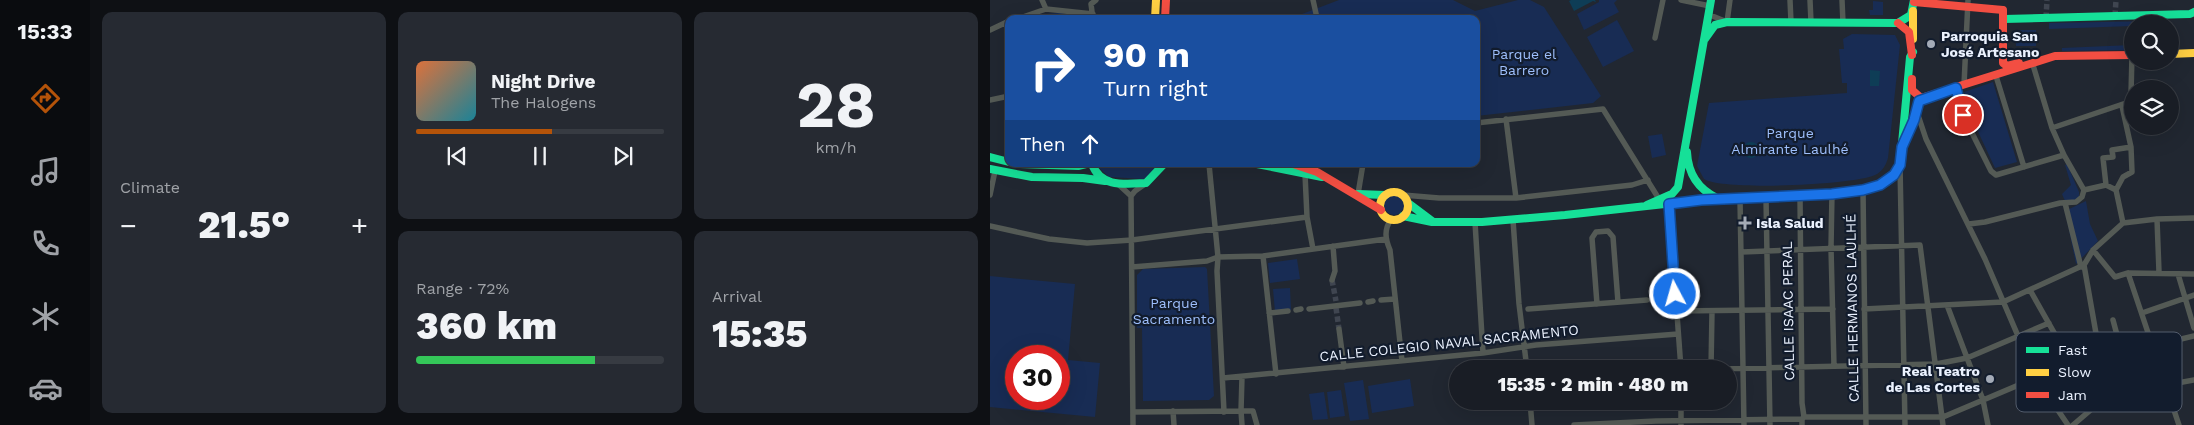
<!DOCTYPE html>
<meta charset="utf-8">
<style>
:root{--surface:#191d25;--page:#262a32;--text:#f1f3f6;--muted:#9fa2a7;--line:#373b42;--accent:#b45309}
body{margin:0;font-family:"Work Sans",sans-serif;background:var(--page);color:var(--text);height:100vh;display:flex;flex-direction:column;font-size:19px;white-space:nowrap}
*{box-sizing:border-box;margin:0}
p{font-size:16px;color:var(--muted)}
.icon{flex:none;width:28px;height:28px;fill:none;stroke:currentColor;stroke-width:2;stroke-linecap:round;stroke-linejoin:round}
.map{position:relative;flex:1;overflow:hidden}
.drawer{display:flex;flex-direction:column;gap:12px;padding:12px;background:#0e1014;width:900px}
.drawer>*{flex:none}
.guide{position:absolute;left:15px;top:15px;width:475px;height:152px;border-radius:10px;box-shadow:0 5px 20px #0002,0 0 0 1px var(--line);background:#1a4fa0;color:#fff;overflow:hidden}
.controls{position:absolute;left:1134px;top:15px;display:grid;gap:10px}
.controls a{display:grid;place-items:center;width:55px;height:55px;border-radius:50%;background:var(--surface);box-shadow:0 5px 20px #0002,0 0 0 1px var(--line);font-size:25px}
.speed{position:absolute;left:15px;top:345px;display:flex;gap:10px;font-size:25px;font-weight:700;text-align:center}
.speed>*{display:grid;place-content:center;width:65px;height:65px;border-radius:50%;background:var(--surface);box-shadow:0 5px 20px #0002,0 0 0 1px var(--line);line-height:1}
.speed .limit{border:8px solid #d22;background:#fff;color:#111}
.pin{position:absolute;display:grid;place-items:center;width:42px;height:42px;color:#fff;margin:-21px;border:2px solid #fff;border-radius:50%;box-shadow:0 1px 5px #0007}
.me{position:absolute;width:55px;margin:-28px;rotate:354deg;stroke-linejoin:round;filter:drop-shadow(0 0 4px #0008)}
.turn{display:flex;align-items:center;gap:18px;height:105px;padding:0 15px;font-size:22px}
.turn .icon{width:65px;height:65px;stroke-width:2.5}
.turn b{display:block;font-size:35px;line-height:42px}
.then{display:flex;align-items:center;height:48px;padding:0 15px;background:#0003;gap:10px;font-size:19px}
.big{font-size:38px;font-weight:800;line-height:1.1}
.drawer .tile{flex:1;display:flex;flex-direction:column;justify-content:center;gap:8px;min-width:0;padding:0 18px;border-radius:10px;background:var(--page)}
.drawer .dial{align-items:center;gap:0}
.dial b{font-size:65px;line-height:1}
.song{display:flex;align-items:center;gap:15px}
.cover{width:60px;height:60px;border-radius:8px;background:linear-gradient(135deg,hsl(20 70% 55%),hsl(190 70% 35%))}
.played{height:5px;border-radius:2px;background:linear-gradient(90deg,var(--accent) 55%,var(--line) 55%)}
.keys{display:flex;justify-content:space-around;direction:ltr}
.heat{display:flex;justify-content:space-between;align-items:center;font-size:28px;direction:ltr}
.charge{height:8px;border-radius:4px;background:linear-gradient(90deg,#34c759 72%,var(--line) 0)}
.drawer .tiles{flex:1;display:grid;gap:12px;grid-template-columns:repeat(3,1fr)}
.tile:first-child{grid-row:span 2}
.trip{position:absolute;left:459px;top:360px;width:288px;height:50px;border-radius:25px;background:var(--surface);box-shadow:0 5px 20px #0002,0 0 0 1px var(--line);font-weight:800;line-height:50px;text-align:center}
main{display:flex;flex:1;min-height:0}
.menu{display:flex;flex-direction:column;width:90px;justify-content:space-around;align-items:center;background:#0a0c0f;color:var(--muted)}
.menu .icon{width:35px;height:35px}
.menu .selected{color:var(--accent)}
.menu b{font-size:22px;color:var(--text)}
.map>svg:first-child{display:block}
.green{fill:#182c54;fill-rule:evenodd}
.water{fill:#0e3d56}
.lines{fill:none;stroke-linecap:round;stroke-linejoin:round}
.street-tunnel{stroke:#3f4550;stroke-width:5.5;stroke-dasharray:5.5 3;stroke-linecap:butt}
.street{stroke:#545a55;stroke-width:5.5}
.fast{stroke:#16e098;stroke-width:8}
.slow{stroke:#ffcf43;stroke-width:8}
.jam{stroke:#f24e42;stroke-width:8}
.route-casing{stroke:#114b97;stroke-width:12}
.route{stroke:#1a73e8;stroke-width:9}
.poi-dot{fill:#a4abb7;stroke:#121c2d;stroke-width:2}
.labels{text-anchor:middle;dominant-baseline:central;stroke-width:4.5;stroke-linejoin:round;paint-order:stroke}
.poi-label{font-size:14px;font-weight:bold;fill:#ebf2ff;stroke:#121c2d;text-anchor:start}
.park-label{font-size:14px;fill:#9ebffc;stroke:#121c2d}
.street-label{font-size:14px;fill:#ebf2ff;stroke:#121c2d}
.key{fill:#121c2d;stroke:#535c6c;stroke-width:1}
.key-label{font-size:14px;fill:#ebf2ff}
</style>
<main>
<nav class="menu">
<b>15:33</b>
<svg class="icon selected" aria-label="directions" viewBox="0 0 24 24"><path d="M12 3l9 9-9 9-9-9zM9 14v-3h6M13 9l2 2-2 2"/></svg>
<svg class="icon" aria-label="music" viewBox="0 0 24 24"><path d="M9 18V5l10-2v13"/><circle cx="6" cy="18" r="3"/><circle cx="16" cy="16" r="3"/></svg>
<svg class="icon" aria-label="phone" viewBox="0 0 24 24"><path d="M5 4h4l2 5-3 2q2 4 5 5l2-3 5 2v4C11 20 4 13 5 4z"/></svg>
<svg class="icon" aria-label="climate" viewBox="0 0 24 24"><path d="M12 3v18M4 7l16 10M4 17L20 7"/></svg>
<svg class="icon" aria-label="car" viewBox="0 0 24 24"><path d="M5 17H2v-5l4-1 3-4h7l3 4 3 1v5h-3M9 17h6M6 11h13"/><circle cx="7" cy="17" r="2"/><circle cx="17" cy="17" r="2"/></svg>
</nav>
<section class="drawer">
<div class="tiles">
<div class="tile"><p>Climate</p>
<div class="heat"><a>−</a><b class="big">21.5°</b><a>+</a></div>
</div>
<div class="tile">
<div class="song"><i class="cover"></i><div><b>Night Drive</b><p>The Halogens</p></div></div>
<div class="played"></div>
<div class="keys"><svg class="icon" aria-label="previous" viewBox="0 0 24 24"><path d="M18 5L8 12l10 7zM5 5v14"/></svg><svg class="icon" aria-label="pause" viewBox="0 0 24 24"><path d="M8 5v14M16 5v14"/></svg><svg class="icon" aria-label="next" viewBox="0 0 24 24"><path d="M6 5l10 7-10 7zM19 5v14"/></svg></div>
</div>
<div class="tile dial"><b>28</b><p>km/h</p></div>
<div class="tile"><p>Range · 72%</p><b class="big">360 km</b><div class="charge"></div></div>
<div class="tile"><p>Arrival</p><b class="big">15:35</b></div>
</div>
</section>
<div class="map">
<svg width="1204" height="425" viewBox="0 0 1204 425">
<rect width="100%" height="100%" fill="#212731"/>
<path class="green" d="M 349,0 L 463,0 L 485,11 L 528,0 L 540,0 L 554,7 L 611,96 L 603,103 L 486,116 L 486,19 L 299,19 Z
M 609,0 L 627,0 L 624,3 L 629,12 L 594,30 L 587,14 L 609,2 Z
M 883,1 L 893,2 L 893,15 L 880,15 L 879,10 L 883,10 Z
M 70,13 L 100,17 L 100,19 L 35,19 L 56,14 Z
M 627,20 L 644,51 L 613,67 L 597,37 Z
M 1164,21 L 1164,24 L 1142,24 L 1142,26 L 1059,29 L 1059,23 Z
M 1025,30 L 1046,30 L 1046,46 L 1026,46 Z
M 862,34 L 905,35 L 910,45 L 898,158 C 896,165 892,172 885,175 C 864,185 732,191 714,179 L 707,166 L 719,103 L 857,93 L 857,83 L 852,83 L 849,49 L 854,49 L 853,39 Z
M 1142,45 L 1142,50 L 1072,51 L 1072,48 Z
M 1003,82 L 1027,162 L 1005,168 L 984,123 L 974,92 Z
M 672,134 L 676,155 L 662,158 L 658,136 Z
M 109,164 L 167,164 L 165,172 L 154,179 L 119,177 L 110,169 Z
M 1077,164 L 1089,192 L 1089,198 L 1085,201 L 1075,201 L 1072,194 L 1081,185 L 1075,165 Z
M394 205a10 10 0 1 1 20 0a10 10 0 1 1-20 0Z
M 1096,201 L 1100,224 L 1108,241 L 1086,264 L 1075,211 Z
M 307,259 L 310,279 L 280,283 L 278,263 Z
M 215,267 L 217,269 L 224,396 L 219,400 L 153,401 L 152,328 L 147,328 L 147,275 L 153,269 Z
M 0,276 L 85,284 L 78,360 L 110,363 L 105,417 L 0,407 ZM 69,356 L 69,399 L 26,399 L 26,356 Z
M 300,288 L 301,310 L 285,312 L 283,289 Z
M 420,379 L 424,406 L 382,413 L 378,386 Z
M 373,380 L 379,419 L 360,421 L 354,383 Z
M 351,390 L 355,416 L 340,418 L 337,392 Z
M 334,392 L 338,419 L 323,420 L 319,394 Z"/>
<path class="water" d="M 581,0 L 605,0 L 606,2 L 603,1 L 584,11 L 579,1 Z
M 880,70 L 890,71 L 889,86 L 880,86 Z
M753 150a8 8 0 1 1 16 0a8 8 0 1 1-16 0Z"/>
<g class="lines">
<path class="street-tunnel" d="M 1125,16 L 1126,0
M 1056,18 L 1057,0
M 342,280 L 346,301
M 346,308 L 349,329"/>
<path class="street" d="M 52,0 L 56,9
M 323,0 L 327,18
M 691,0 L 720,6
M 800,0 L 801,22
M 820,0 L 821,22
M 852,0 L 853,23
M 720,10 L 720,15 L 737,22 L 740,0
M 27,19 L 56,9 L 103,14
M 103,19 L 101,4 L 106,0
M 15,23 L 19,30
M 0,30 L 19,21
M 665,38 L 673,0
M 1043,65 L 1062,128 L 1074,155 L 1094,190 L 1116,185 L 1126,190 L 1133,223
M 1006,76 L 1034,167
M 974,85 L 978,0
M 966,87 L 973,115 L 1001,171 L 1006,175 L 1074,155
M 0,100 L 19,96
M 925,114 L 929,118 L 936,139 L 995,259 L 1046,378 L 1078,425
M 516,119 L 526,198
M 486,123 L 613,109 L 669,199
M 1062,128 L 1139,102 L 1141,94 L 1142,55
M 219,164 L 228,257 L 227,271 L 234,412
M 910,165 L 915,425
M 315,174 L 317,217 L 323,249
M 128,184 L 141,196
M 1116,185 L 1113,158 L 1123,157 L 1122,150 L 1141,147 L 1132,106
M 873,190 L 876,425
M 1126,190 L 1133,177 L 1142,172 L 1141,147
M 842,193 L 841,248 L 844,366
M 368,194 L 373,164
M 0,195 L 5,171
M 413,195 L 449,198 L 526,198 L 642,185 L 658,180
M 810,196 L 812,403 L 814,417 L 812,419 L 812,425
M 776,198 L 780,425
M 750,199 L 754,425
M 1075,203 L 1091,267
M 679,204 L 691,369
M 401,219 C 394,230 395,238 400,250 L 412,361
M 1167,219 L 1169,272
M 523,220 L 529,304 L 537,369
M 485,222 L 493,353
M 1133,223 L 1167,219 L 1204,218
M 979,224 L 995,222 L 1070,203 L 1086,202 L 1092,197 L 1094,190
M 0,226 L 59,239 L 97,243 L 142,240 L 317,217
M 1103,250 L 1125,277 L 1138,273 L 1204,274
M 752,252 L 930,245 L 953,425
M 273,256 L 286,374
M 1094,265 L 1117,396
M 1094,265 L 1103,250 L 1133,223
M 142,267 L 217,261 L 228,257 L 273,256 L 396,239
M 1138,273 L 1189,425
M 1188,274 L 1204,328
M 342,280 L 345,271 L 343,246
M 1040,290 L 1105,405
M 391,300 L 405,299
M 378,302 L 383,301
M 607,304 L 602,238 L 606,232 L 618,231 L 623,237 L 628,302
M 957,305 L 993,400 L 998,425
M 319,309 L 370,303
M 538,309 L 657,300
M 874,309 L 1013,302 L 1094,265
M 306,310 L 311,309
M 687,311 L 843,309
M 279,313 L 298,311
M 1152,313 L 1204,295
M 1123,320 L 1142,391
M 349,329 L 354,367
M 1162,346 L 1204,336
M 720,369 L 946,364 L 977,358 L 1059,323
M 721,369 L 722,311
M 233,378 L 493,353 L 546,345 L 688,334
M 540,401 L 542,425
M 183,411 L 184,425
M 143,412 L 251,411 L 252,377
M 814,417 L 953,417 L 1081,363
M 143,425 L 141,196 L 145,191 L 155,184
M 252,425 L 251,411 L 263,411 L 267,425
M 584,425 L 666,421 L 812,419
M 691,425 L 691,401
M 1083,425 L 1117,396 L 1204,380"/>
<path class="fast" d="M 1014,19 L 1200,14 L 1204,12
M 715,39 L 725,25 L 737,22 L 908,23 L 921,15 L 924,0
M 915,140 L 931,98
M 697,152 C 698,173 708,189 727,198
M 0,157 L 19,162
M 30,164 L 88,166 L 96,164
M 102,164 C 111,188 135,184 156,183 L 174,164
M 267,164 L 332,177
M 0,169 L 42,177 L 93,178 L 115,181
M 368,194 L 395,195
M 418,203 L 442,221
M 657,205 L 682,194 L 688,187 L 721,0
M 413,216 L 442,222 L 492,222 L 575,215 L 711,200 L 810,196 L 873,190 L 897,182 L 910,165 L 920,57 L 923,52"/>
<path class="slow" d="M 923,11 L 923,39
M 165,19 L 166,0
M 1180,54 L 1204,53
M390 206a14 14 0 1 1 28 0a14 14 0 1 1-28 0Z"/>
<path class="jam" d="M 924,2 L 1013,10 L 1013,63 L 1017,66 L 1029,63
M 175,19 L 176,0
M 908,23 L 919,32 L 922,55
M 922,79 L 922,90 L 931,98
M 931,98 L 1065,56 L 1142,55
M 303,164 L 327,172 L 391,210"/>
</g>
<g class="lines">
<defs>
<path id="route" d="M 685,294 L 679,204 L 711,200 L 842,194 L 873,190 L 890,185 L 904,175 L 910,165 L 912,147 L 924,120 L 929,101 L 966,88 L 973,115"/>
</defs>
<use href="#route" class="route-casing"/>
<use href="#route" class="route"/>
</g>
<g class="poi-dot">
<circle cx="941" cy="44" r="5"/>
<path d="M752.5 215.5h5v5h5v5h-5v5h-5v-5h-5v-5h5z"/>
<circle cx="1000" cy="379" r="5"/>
</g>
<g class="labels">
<g class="poi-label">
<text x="951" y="36">Parroquia San<tspan x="951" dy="16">José Artesano</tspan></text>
<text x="766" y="223">Isla Salud</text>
<text x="990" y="371" text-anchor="end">Real Teatro<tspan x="990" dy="16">de Las Cortes</tspan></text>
</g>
<g class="park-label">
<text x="534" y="54">Parque el<tspan x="534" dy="16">Barrero</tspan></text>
<text x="800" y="133">Parque<tspan x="800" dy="16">Almirante Laulhé</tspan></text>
<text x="184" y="303">Parque<tspan x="184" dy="16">Sacramento</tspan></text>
</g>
<g class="street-label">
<text transform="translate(862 308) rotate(-91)">CALLE HERMANOS LAULHÉ</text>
<text transform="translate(798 311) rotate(-91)">CALLE ISAAC PERAL</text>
<text transform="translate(459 343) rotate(-6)">CALLE COLEGIO NAVAL SACRAMENTO</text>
</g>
</g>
<rect x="1026" y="332" width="166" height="80" rx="8" class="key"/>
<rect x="1036" y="347" width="23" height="6" fill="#16e098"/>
<rect x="1036" y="369" width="23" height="7" fill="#ffcf43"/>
<rect x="1036" y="392" width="23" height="6" fill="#f24e42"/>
<g class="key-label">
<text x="1068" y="355">Fast</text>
<text x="1068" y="377">Slow</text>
<text x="1068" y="400">Jam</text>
</g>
</svg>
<div class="controls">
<a><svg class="icon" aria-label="search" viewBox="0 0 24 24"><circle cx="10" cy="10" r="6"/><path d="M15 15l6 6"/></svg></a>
<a><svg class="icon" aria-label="layers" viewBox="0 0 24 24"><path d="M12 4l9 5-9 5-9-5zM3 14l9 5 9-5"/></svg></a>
</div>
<div class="speed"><div class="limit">30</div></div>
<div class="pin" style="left:973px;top:115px;background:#d93025"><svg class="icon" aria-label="arrive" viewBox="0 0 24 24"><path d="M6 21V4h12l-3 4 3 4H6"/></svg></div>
<svg class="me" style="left:685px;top:294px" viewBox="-20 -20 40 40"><circle r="17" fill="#1a73e8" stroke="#fff" stroke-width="3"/><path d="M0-11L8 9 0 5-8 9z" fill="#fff"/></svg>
<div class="trip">15:35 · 2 min · 480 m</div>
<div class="guide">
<div class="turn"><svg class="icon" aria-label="right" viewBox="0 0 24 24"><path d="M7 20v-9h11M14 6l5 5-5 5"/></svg><div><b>90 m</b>Turn right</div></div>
<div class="then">Then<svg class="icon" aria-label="ahead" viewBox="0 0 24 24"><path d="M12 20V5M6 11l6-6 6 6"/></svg></div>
</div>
</div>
</main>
